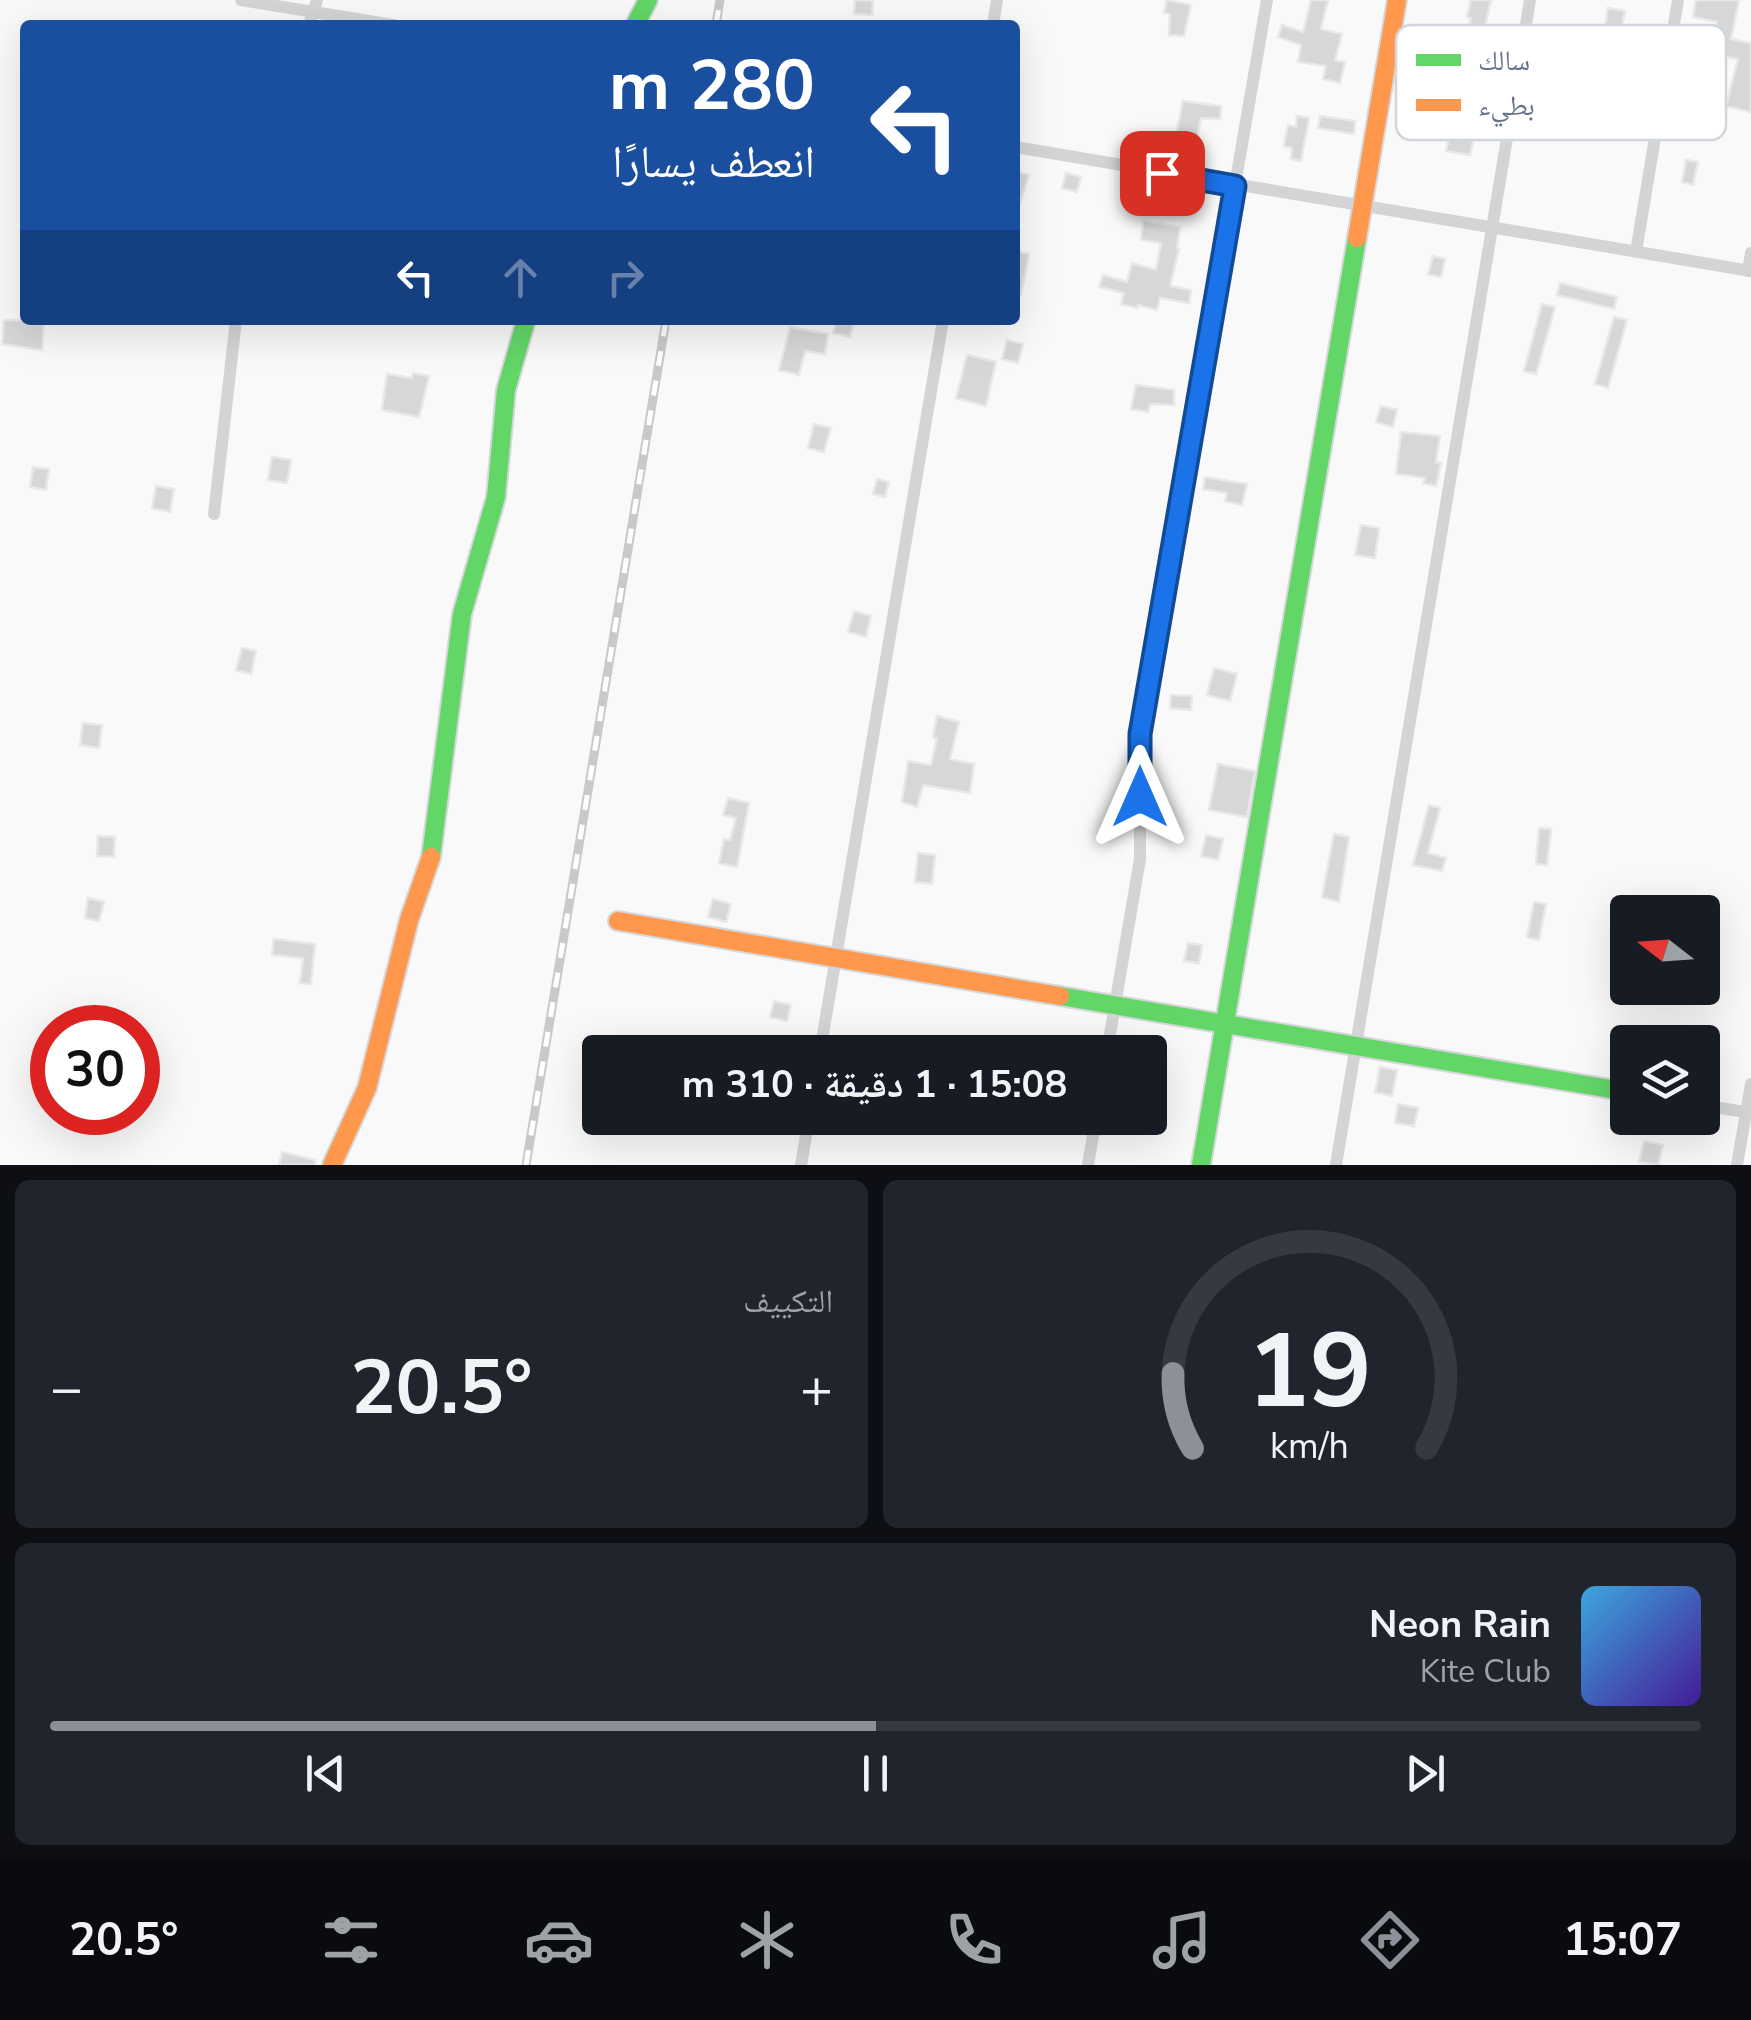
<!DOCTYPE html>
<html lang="ar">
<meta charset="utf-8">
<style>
:root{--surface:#171b24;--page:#20242c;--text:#f1f3f6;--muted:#9ea1a6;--line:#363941;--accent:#8c9099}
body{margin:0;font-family:"Nunito Sans","Noto Naskh Arabic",sans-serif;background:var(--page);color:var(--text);direction:rtl;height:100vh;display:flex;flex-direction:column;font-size:38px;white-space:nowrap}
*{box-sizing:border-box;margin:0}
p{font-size:32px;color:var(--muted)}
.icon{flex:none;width:55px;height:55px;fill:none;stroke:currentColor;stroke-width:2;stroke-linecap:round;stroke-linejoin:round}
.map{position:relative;height:1165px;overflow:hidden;direction:ltr}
.panel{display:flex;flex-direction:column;gap:15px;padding:15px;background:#0d0f14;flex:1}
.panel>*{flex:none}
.top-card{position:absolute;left:20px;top:20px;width:1000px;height:305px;border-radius:10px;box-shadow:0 10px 40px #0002;direction:rtl;background:#1a4fa0;color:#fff;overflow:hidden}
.needle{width:65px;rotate:287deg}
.fabs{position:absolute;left:1610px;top:895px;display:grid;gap:20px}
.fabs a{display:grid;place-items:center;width:110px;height:110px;border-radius:10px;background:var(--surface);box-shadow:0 10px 40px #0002;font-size:50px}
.speed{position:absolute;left:30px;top:1005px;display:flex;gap:20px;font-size:50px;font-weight:700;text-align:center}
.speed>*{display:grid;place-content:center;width:130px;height:130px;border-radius:50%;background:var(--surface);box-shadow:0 10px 40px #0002;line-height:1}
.speed .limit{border:15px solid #d22;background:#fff;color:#111}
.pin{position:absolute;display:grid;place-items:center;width:85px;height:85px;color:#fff;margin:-42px;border-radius:20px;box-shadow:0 5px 15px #0006}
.me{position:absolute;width:110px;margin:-55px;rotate:0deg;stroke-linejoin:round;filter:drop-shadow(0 0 8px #0008)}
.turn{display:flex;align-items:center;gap:35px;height:210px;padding:0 40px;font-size:45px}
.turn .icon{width:130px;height:130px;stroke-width:2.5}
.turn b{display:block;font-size:70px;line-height:85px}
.lanes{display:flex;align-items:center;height:95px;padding:0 40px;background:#0003;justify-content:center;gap:50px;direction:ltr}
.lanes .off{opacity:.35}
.big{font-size:75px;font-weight:700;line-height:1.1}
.panel .tile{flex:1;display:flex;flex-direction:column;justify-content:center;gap:15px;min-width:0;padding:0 35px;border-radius:15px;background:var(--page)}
.panel .dial{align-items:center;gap:0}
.dial svg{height:260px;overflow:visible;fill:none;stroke:var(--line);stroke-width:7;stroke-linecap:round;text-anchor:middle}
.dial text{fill:var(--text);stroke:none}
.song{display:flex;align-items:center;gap:30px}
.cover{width:120px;height:120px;border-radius:15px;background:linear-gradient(135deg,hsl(200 70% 55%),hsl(260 70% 35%))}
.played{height:10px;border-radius:5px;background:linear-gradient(90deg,var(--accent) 50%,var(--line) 50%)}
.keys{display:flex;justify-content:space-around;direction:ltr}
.heat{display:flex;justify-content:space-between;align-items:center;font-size:55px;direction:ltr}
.panel .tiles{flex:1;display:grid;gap:15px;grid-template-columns:1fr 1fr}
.tile:last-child{grid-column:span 2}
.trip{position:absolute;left:582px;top:1035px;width:585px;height:100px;border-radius:10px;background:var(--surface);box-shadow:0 10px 40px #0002;font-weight:700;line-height:100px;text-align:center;direction:rtl}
.tab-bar{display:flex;height:160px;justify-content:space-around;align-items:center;background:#090b0e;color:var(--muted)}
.tab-bar .icon{width:70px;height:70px}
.tab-bar .on{color:var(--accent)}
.tab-bar b{font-size:45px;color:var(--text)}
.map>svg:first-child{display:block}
.building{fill:#d6d7d8;stroke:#e8e8e8;stroke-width:2.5}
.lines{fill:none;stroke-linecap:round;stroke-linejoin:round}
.fast-casing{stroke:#d5d7d9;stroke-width:22}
.slow-casing{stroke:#d5d7d9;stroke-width:22}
.street{stroke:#d3d4d5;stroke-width:12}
.fast{stroke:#63d668;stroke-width:18}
.slow{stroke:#ff974d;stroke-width:18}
.rail-casing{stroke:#c9c9cb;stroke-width:9}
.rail{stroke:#fff;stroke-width:5;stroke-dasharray:15;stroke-linecap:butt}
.route-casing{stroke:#114b97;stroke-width:25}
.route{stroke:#1a73e8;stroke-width:18}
.key{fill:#fff;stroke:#d1d5dc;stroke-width:2.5}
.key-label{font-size:28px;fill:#66738b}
</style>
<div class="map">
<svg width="1751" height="1165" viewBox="0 0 1751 1165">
<rect width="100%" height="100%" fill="#f9f9f9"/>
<path class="building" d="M 855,0 L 873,0 L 872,15 L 854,14 Z
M 1167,0 L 1191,5 L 1184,36 L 1169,35 L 1170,14 L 1164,13 Z
M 1311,0 L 1328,0 L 1321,29 L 1342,34 L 1335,60 L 1345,62 L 1340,83 L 1323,79 L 1326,66 L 1298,62 L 1301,45 L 1278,37 L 1282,25 L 1303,32 Z
M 1471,0 L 1491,0 L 1477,62 L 1460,58 L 1471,18 L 1467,17 Z
M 1696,0 L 1739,0 L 1731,39 L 1751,43 L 1751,112 L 1726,106 L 1738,59 L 1711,54 L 1717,22 L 1693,17 Z
M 1608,8 L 1625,11 L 1619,43 L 1603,39 Z
M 1460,85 L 1476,88 L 1473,107 L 1480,108 L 1470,155 L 1446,151 L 1449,135 L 1455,136 L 1462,107 L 1456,106 Z
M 1183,101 L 1221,106 L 1220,119 L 1201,118 L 1195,149 L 1174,145 Z
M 1297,116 L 1309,118 L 1301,161 L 1291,159 L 1292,148 L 1284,146 L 1288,125 L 1296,127 Z
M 1320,116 L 1355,121 L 1354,134 L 1318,128 Z
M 1686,160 L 1698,162 L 1693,185 L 1682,182 Z
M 1015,171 L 1029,175 L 1018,210 L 1015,210 Z
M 1066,173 L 1081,177 L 1077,192 L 1062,188 Z
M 1143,221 L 1180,227 L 1177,248 L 1179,249 L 1170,286 L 1191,290 L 1189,303 L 1160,298 L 1157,310 L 1138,305 L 1137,308 L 1121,304 L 1124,293 L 1099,287 L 1103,275 L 1127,282 L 1132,263 L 1156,270 L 1161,243 L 1141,240 Z
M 1015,251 L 1029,254 L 1021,295 L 1015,295 Z
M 1433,256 L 1445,259 L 1441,277 L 1428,274 Z
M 1560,283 L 1617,297 L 1614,309 L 1557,295 Z
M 1542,304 L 1555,307 L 1536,374 L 1524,371 Z
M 1614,317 L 1627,320 L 1608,388 L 1595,384 Z
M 4,320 L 44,320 L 42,350 L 2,344 Z
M 837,320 L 854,320 L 850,337 L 833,333 Z
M 790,327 L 828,334 L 825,354 L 805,351 L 799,375 L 779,370 Z
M 1007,340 L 1023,344 L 1018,363 L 1002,359 Z
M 967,355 L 996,362 L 986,406 L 956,398 Z
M 413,373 L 429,376 L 419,417 L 382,410 L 387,374 L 412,378 Z
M 1136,385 L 1174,390 L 1174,405 L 1150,404 L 1148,412 L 1131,409 Z
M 1381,406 L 1397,410 L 1393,427 L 1376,422 Z
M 814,424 L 831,428 L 824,452 L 808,448 Z
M 1401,432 L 1440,436 L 1436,462 L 1441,463 L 1436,486 L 1423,483 L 1425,478 L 1396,474 Z
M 272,457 L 291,460 L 287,483 L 268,480 Z
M 33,467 L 49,469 L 46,490 L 30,487 Z
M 1205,477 L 1247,484 L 1242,505 L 1225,501 L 1227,493 L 1203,489 Z
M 877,479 L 889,482 L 885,497 L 873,494 Z
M 156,486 L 174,489 L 170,512 L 152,508 Z
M 1361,525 L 1379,528 L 1375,558 L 1355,555 Z
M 854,611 L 871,616 L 866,637 L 848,632 Z
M 242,648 L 256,651 L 251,674 L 236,670 Z
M 1214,668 L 1237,674 L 1230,701 L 1207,695 Z
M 1171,695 L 1192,696 L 1191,710 L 1170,708 Z
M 937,716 L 959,722 L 950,759 L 974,764 L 970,793 L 923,785 L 917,807 L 902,802 L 908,761 L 931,765 L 937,738 L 933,737 Z
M 83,723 L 102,725 L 99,748 L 80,745 Z
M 1218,764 L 1255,771 L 1247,817 L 1209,810 Z
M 728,798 L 749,803 L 737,867 L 719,863 L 724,839 L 730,840 L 736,818 L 723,815 Z
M 1429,805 L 1440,808 L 1428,853 L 1446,858 L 1442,871 L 1413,865 Z
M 1539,828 L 1551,829 L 1547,865 L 1536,864 Z
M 1334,834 L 1349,837 L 1339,902 L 1322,897 Z
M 1206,835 L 1223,839 L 1218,860 L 1201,856 Z
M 98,836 L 115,837 L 114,857 L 97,856 Z
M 918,853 L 935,855 L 932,884 L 915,882 Z
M 88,898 L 104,902 L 99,921 L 85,918 Z
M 713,899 L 731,904 L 726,922 L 708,917 Z
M 1534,902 L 1546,904 L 1539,940 L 1527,937 Z
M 274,939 L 315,944 L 311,984 L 300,983 L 303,958 L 272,955 Z
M 1188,943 L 1202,945 L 1199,963 L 1184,961 Z
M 774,1001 L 791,1005 L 787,1021 L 770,1017 Z
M 986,1037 L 1036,1047 L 1036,1052 L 984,1052 Z
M 1380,1067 L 1397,1070 L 1392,1096 L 1375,1092 Z
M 1398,1104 L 1418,1108 L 1414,1126 L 1395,1123 Z
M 1644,1141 L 1663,1145 L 1658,1165 L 1639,1162 Z
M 282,1152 L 315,1160 L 315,1165 L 279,1165 Z"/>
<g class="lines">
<defs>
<path id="fast" d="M 635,25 L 648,0
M 431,857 L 462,614 L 496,497 L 506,390 L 526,320
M 1060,996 L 1628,1092
M 1201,1165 L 1357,238"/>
<path id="slow" d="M 1357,238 L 1397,0
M 618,921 L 1060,996
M 332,1165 L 367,1088 L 409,920 L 431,857"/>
</defs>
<use href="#fast" class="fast-casing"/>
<use href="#slow" class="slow-casing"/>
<path class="street" d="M 241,0 L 393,25
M 309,25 L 317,0
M 993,25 L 997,0
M 1015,147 L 1751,271
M 1636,252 L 1678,0
M 1748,271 L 1751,253
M 214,514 L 236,320
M 820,1052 L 943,320
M 1107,1052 L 1140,859 L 1140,734 L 1267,0
M 1702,1105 L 1751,1113
M 801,1165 L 809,1118
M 1088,1165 L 1096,1118
M 1336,1165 L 1530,0
M 1737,1165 L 1751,1084"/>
<use href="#fast" class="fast"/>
<use href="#slow" class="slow"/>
<defs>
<path id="rail" d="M 716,25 L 720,0
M 526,1165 L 666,320"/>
</defs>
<use href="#rail" class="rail-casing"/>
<use href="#rail" class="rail"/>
</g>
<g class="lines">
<defs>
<path id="route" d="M 1140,797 L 1140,734 L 1235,186 L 1162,173"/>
</defs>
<use href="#route" class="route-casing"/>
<use href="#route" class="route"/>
</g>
<rect x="1396" y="25" width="330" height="115" rx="15" class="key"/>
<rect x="1416" y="54" width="45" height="12" fill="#63d668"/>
<rect x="1416" y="99" width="45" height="12" fill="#ff974d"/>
<g class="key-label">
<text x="1478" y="70">سالك</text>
<text x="1478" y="115">بطيء</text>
</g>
</svg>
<div class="fabs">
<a><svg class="needle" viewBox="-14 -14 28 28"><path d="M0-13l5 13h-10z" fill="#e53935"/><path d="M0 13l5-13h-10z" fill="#9ea1a6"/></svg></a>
<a><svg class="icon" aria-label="layers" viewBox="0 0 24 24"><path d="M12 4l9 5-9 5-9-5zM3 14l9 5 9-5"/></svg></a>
</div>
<div class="speed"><div class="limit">30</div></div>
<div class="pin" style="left:1162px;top:173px;background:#d93025"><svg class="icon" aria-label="arrive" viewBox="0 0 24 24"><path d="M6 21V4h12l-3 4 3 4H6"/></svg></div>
<svg class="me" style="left:1140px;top:797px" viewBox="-20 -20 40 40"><path d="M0-17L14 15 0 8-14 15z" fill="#1a73e8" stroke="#fff" stroke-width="4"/></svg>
<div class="trip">15:08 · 1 دقيقة · 310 m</div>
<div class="top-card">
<div class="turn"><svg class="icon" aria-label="left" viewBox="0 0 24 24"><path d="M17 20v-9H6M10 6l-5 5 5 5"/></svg><div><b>280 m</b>انعطف يسارًا</div></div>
<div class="lanes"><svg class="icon" aria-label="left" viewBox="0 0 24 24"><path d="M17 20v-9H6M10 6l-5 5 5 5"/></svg><svg class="icon off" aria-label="ahead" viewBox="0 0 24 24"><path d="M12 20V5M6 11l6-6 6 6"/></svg><svg class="icon off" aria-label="right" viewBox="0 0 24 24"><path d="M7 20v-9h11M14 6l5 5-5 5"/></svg></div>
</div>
</div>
<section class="panel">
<div class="tiles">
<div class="tile dial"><svg viewBox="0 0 100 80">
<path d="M14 69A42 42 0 1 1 86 69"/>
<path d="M14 69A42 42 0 0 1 8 46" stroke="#8c9099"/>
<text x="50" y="56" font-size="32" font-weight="700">19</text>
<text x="50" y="72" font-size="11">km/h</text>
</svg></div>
<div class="tile"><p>التكييف</p>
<div class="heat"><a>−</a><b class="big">20.5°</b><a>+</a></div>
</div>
<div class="tile">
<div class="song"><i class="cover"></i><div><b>Neon Rain</b><p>Kite Club</p></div></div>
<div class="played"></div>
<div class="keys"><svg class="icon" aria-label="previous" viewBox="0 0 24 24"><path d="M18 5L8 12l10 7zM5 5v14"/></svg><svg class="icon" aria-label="pause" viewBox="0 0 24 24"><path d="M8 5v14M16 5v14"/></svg><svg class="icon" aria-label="next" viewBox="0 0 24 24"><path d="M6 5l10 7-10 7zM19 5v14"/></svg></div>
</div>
</div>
</section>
<nav class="tab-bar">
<b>15:07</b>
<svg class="icon on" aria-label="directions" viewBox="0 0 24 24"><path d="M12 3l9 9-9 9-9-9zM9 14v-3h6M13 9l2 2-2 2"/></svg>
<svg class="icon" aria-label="music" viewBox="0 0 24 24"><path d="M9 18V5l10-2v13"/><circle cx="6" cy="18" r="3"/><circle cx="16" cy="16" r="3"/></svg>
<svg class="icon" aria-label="phone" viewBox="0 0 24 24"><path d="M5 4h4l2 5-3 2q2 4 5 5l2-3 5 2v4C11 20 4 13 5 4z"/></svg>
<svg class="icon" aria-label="climate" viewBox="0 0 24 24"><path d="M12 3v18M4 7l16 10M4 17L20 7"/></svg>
<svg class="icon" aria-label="car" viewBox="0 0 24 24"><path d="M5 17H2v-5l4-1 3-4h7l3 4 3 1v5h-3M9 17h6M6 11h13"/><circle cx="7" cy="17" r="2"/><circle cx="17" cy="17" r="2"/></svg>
<svg class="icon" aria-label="filters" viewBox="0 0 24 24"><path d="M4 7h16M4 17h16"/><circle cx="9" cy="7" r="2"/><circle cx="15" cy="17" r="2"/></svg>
<b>20.5°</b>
</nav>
